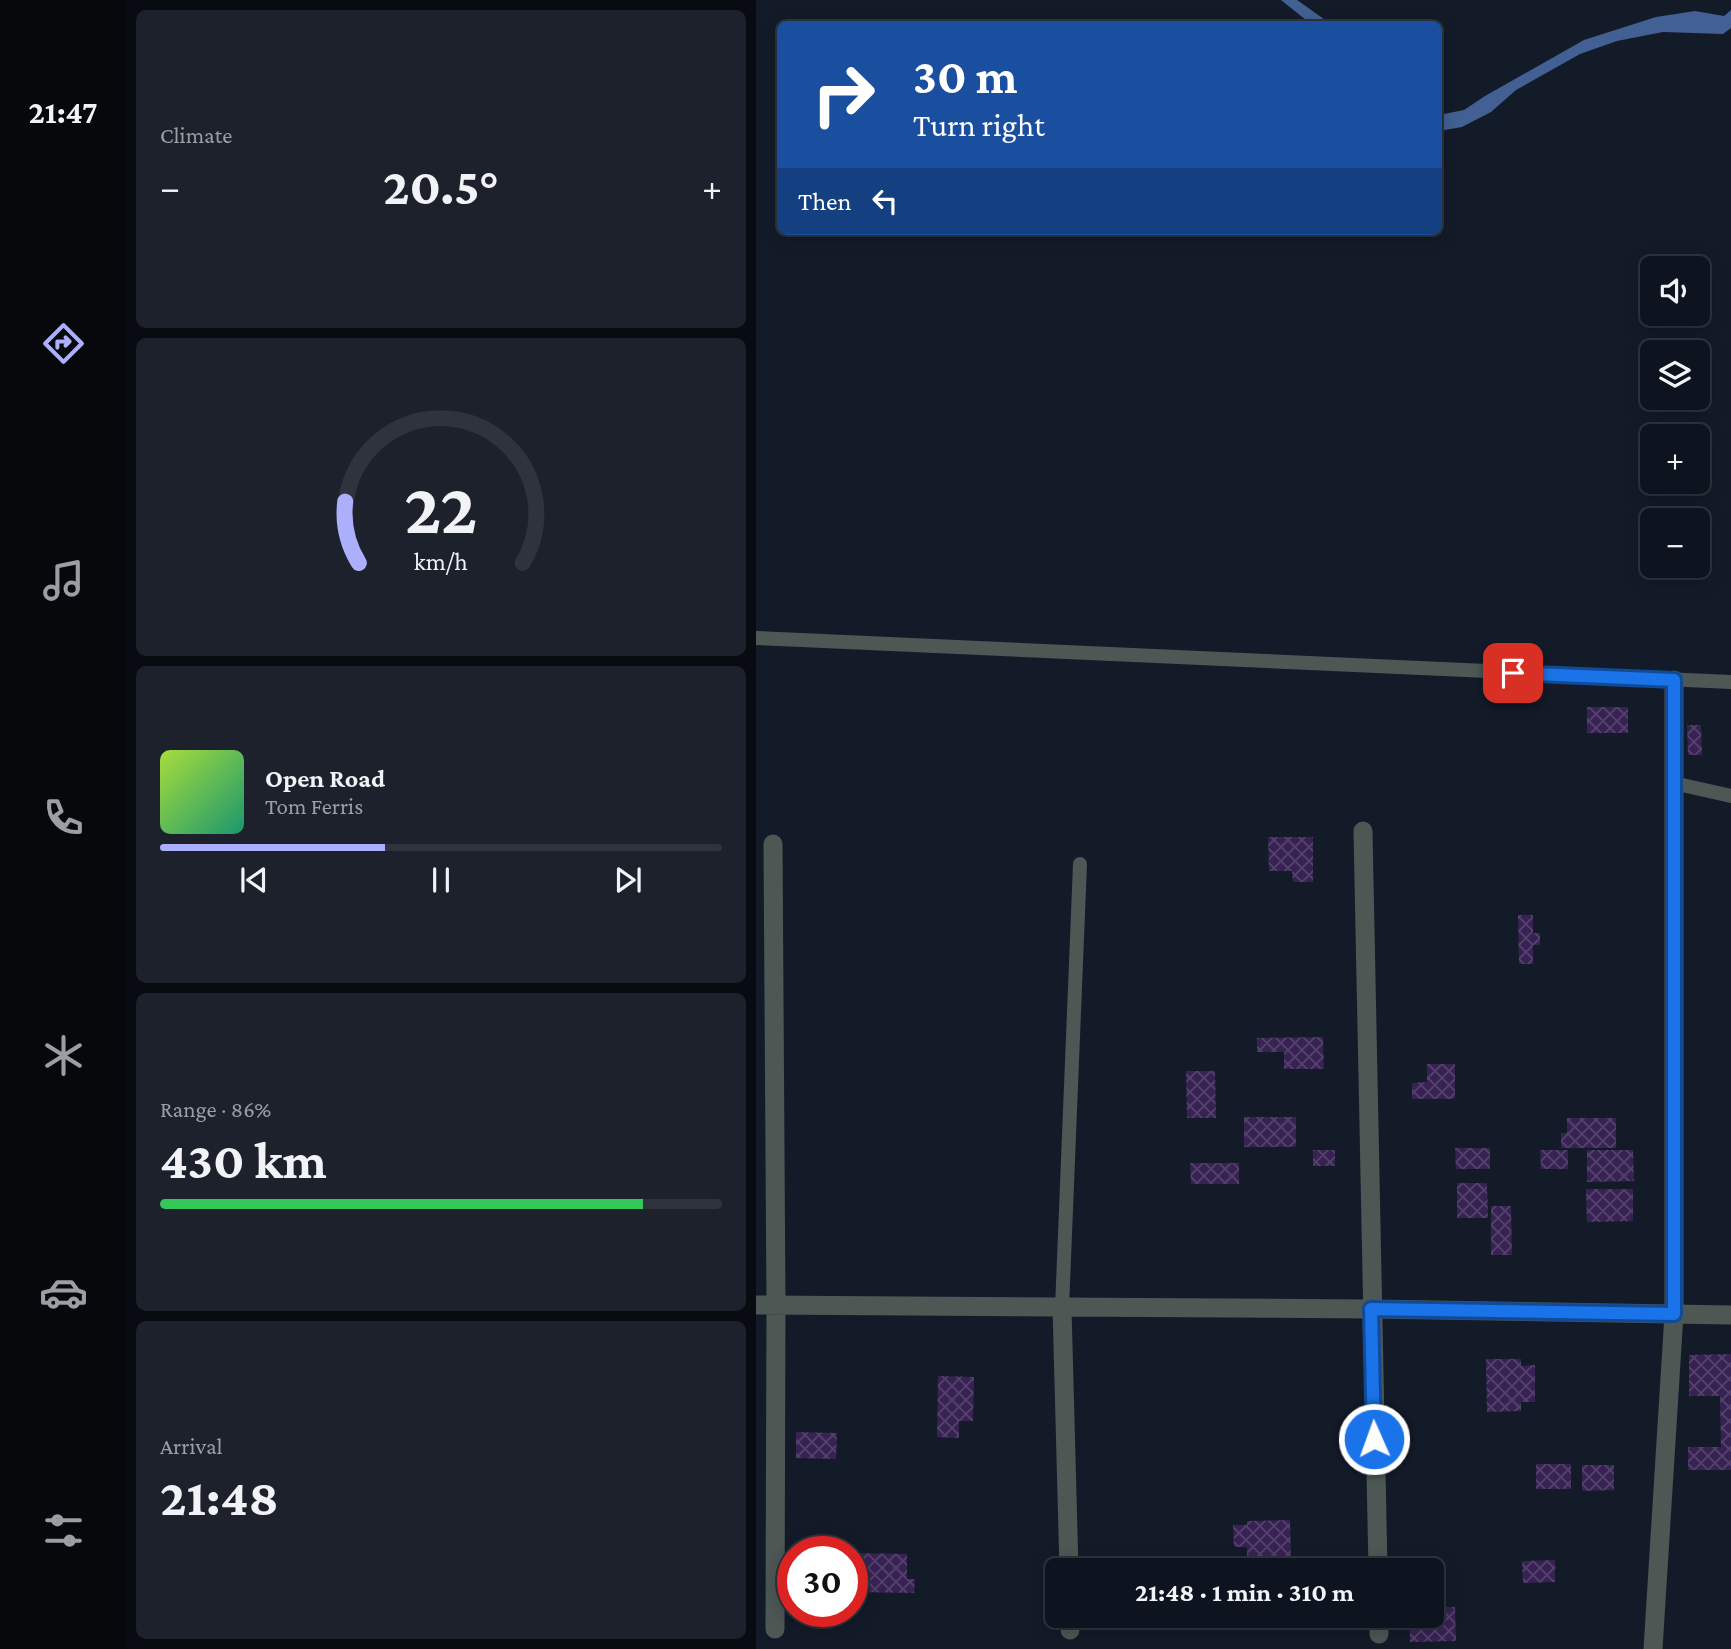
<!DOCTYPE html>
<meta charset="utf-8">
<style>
:root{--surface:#0e141f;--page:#1c212c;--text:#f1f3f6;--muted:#9b9ea4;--line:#2e333d;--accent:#acaffb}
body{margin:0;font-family:"Crimson Pro",serif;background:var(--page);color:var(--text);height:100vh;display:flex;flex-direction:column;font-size:26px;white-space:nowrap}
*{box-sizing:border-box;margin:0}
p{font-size:23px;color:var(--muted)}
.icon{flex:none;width:38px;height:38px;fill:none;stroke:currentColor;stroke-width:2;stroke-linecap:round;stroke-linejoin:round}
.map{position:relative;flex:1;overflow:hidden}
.sheet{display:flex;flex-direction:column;gap:10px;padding:10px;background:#080b11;width:630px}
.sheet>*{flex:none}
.top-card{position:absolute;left:21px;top:21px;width:665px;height:214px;border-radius:10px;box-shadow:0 4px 18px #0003,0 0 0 2px var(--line);background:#1a4fa0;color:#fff;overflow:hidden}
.buttons{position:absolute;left:884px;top:256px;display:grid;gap:14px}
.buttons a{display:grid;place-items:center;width:70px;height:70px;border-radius:10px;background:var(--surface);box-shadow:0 4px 18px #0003,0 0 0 2px var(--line);font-size:35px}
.speed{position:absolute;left:21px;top:1536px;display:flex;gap:14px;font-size:35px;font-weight:700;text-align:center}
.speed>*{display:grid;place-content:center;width:91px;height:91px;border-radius:50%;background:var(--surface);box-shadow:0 4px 18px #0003,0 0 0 2px var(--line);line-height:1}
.speed .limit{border:10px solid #d22;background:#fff;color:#111}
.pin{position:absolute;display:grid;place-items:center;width:60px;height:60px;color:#fff;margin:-30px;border-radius:14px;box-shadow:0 4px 10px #0006}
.me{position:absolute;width:77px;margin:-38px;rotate:358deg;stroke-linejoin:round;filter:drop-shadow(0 0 5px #0008)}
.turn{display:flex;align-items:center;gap:24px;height:147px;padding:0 21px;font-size:32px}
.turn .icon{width:91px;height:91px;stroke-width:2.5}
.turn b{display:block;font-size:49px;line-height:60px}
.then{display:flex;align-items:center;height:66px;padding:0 21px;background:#0003;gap:14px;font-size:26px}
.big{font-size:52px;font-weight:700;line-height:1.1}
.sheet .card{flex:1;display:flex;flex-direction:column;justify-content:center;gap:10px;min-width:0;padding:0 24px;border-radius:10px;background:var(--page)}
.sheet .dial{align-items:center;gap:0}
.dial svg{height:182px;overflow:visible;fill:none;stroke:var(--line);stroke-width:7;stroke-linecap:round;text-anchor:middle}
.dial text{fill:var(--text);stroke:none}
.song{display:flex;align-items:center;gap:21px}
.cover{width:84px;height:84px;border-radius:10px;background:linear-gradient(135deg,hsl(80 70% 55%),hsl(160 70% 35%))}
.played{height:7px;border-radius:4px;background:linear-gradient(90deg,var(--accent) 40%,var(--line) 40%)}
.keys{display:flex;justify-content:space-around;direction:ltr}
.heat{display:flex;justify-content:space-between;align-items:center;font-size:38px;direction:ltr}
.charge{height:10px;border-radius:5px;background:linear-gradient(90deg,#34c759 86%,var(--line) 0)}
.trip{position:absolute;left:289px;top:1558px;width:399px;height:70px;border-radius:10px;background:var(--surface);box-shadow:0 4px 18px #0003,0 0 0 2px var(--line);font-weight:700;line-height:70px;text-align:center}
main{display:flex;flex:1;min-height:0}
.tab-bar{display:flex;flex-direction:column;width:126px;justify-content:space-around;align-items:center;background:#06080c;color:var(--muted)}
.tab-bar .icon{width:49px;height:49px}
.tab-bar .on{color:var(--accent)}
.tab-bar b{font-size:32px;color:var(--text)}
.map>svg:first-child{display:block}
.water{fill:#426093}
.building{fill:url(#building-cross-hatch)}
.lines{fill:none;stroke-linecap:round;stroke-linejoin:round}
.service{stroke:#4d5754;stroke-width:14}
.minor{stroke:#4d5754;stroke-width:19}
.route-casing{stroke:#114b97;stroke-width:18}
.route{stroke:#1a73e8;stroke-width:12}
</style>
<main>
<nav class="tab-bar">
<b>21:47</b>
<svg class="icon on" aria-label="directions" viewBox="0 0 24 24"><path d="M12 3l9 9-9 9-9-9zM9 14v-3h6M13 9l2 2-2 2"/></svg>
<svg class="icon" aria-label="music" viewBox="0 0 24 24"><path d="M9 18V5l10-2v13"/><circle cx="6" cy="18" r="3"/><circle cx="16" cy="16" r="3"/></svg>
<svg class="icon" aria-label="phone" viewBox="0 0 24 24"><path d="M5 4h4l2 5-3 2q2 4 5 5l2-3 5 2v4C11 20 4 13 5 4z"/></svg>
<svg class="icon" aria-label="climate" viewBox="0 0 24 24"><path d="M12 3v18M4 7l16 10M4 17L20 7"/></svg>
<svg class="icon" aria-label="car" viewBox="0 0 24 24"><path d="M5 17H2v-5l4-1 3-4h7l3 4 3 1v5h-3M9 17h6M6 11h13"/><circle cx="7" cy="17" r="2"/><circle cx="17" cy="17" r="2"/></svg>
<svg class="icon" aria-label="filters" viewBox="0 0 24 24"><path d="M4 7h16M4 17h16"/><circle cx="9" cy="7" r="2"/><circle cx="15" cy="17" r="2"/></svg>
</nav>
<section class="sheet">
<div class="card"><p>Climate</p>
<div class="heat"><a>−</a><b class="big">20.5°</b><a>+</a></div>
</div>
<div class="card dial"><svg viewBox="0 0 100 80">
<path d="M14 69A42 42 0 1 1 86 69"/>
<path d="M14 69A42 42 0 0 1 8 42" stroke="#acaffb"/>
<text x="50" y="56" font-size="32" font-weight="700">22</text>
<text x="50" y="72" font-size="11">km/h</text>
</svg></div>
<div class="card">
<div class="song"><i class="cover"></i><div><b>Open Road</b><p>Tom Ferris</p></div></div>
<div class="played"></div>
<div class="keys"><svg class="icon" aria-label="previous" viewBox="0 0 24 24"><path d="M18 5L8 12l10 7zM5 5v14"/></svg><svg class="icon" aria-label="pause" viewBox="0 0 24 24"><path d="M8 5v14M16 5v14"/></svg><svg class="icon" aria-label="next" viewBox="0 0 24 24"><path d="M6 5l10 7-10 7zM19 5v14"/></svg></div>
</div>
<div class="card"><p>Range · 86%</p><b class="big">430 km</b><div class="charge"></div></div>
<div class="card"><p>Arrival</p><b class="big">21:48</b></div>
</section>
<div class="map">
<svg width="975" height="1649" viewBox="0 0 975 1649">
<defs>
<pattern id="building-cross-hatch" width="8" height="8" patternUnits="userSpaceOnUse" patternTransform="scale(1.75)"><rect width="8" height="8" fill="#382254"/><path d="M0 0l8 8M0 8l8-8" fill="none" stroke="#54426d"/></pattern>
</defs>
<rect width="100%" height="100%" fill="#131b29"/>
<path class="water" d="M 525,0 L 541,0 L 575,24 L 555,24 Z
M 975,10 L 975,28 L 967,34 L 907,32 L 861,41 L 824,54 L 760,90 L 735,112 L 706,127 L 683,131 L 683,115 L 708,110 L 729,96 L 828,40 L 900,17 L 939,11 L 968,16 Z"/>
<path class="building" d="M 831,707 L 872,707 L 872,733 L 831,733 Z
M 931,725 L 945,725 L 946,755 L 932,755 Z
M 512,837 L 557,837 L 557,882 L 537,882 L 536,871 L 513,871 Z
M 762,915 L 777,915 L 777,933 L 784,933 L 784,945 L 777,945 L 777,964 L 763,964 Z
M 567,1037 L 568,1069 L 528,1069 L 528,1052 L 501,1052 L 501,1038 Z
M 671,1064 L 699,1064 L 699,1099 L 656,1099 L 656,1083 L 671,1082 Z
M 430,1071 L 459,1071 L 460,1118 L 431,1118 Z
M 488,1117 L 540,1117 L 540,1147 L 488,1147 Z
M 811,1118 L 860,1118 L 860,1148 L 805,1148 L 805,1133 L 811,1133 Z
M 699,1148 L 734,1148 L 734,1169 L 700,1169 Z
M 557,1150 L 579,1150 L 579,1166 L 557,1166 Z
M 784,1150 L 812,1150 L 812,1169 L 785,1169 Z
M 831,1150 L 877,1150 L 878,1181 L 831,1182 Z
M 434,1163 L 483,1163 L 483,1184 L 435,1184 Z
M 701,1183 L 731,1183 L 732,1218 L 701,1218 Z
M 830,1189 L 877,1189 L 877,1221 L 831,1222 Z
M 735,1206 L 755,1206 L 756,1255 L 735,1255 Z
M 975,1354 L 975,1470 L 932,1470 L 932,1447 L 965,1447 L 964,1396 L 933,1396 L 933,1355 Z
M 730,1359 L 765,1359 L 765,1366 L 779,1365 L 779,1402 L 765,1402 L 765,1411 L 731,1412 Z
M 182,1376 L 218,1377 L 217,1421 L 203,1421 L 203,1438 L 181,1437 Z
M 40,1432 L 81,1433 L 80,1459 L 40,1458 Z
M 780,1464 L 815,1464 L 815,1489 L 780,1489 Z
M 826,1465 L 858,1465 L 858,1490 L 826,1491 Z
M 534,1520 L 535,1556 L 491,1557 L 491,1547 L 478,1547 L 477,1525 L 491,1525 L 491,1521 Z
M 96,1553 L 151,1554 L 151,1579 L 159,1579 L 158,1593 L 96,1592 Z
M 799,1560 L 799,1582 L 767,1583 L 766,1561 Z
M 501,1562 L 519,1562 L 519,1570 L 501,1570 Z
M 676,1607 L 699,1607 L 700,1641 L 654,1642 L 654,1615 L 676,1615 Z"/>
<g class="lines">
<path class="service" d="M 0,638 L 975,682
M 917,783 L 975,796
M 306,1308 L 324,864"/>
<path class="minor" d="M 607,831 L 622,1570
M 17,844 L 20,1305 L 19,1629
M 0,1305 L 615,1309 L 975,1315
M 306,1308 L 313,1570
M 314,1615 L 314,1630
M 623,1615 L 623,1634
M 897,1649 L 918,1314 L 918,680"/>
</g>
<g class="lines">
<defs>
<path id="route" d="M 618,1439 L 615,1309 L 918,1314 L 918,680 L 757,673"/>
</defs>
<use href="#route" class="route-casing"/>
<use href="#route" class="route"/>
</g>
</svg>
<div class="buttons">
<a><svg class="icon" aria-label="sound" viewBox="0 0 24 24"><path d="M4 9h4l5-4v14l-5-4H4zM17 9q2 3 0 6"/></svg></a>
<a><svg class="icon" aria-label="layers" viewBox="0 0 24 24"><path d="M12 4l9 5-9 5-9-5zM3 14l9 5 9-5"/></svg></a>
<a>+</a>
<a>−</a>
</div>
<div class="speed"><div class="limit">30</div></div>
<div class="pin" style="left:757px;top:673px;background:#d93025"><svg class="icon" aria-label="arrive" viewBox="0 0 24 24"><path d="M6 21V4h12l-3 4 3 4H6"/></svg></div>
<svg class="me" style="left:618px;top:1439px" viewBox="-20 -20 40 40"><circle r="17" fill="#1a73e8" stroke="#fff" stroke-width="3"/><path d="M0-11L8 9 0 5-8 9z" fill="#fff"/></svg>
<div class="trip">21:48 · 1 min · 310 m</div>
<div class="top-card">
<div class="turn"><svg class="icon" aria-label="right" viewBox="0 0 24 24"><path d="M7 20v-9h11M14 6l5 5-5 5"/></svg><div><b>30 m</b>Turn right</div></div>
<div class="then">Then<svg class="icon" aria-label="left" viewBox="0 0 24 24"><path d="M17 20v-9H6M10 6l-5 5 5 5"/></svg></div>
</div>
</div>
</main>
